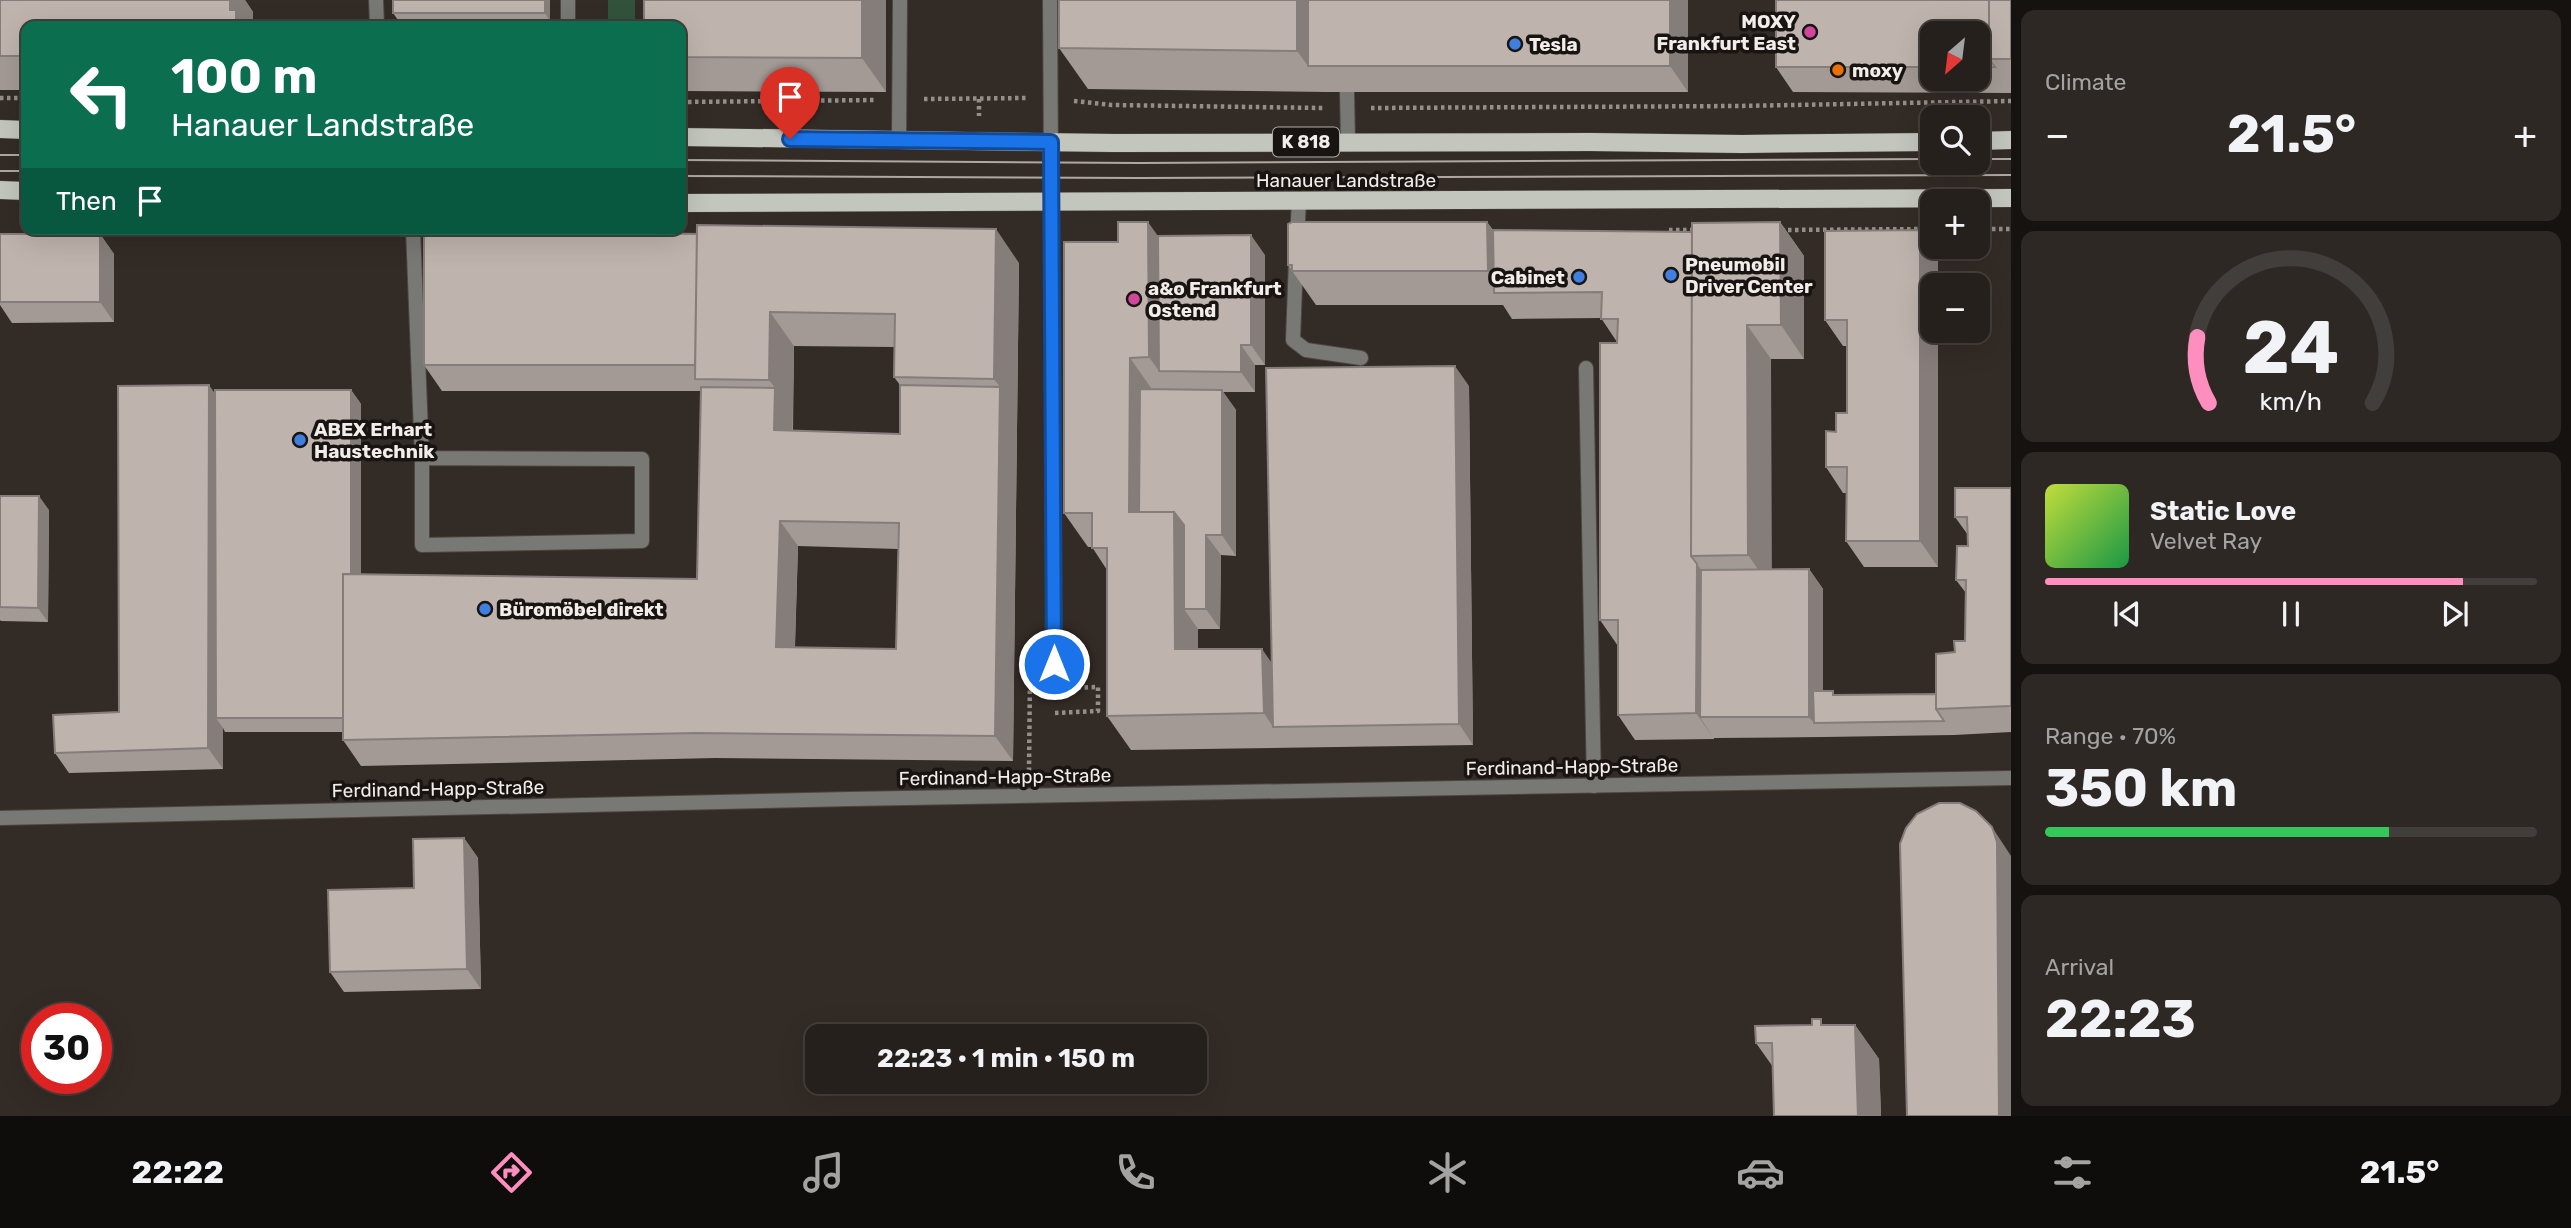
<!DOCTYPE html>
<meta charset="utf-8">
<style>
:root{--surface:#26201c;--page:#2e2825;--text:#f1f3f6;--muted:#a4a3a3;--line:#423e3b;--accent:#fe8ebd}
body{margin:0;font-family:Rubik,sans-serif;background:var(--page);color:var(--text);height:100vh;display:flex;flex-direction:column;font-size:26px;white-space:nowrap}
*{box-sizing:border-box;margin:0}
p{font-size:23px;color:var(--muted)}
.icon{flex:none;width:38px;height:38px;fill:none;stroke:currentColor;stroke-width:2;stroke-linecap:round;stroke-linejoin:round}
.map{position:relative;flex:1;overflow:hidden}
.sheet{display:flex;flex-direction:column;gap:10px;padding:10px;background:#15120f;width:560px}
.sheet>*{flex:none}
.top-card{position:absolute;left:21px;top:21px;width:665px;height:214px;border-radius:14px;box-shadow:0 7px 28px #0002,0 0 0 2px var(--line);background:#0b6e4f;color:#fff;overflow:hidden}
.needle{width:46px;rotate:208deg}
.fabs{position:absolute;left:1920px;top:21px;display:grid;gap:14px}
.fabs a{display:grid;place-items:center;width:70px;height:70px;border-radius:14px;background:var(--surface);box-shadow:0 7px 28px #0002,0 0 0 2px var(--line);font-size:35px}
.speed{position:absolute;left:21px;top:1003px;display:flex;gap:14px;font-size:35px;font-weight:700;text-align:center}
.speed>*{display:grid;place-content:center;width:91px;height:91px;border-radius:50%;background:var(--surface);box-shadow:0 7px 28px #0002,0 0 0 2px var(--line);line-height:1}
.speed .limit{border:10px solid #d22;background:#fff;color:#111}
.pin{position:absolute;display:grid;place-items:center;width:60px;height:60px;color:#fff;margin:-72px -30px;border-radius:50% 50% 50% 0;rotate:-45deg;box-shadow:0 0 7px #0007}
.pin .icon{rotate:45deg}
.me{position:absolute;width:77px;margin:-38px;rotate:0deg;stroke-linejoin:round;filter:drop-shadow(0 0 5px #0008)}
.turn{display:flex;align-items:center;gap:24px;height:147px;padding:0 35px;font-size:32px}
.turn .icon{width:91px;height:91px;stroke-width:2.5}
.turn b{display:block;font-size:49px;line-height:60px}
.then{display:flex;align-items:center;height:66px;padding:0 35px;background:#0003;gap:14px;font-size:26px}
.big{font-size:52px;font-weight:700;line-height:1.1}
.sheet .tile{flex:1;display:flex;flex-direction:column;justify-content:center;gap:10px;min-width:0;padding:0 24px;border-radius:14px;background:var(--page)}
.sheet .dial{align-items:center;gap:0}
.dial svg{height:182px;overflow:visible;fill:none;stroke:var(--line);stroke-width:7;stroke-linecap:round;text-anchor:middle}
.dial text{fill:var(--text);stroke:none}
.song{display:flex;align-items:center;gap:21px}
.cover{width:84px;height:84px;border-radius:10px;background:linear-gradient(135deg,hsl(70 70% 55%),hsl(140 70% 35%))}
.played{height:7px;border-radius:4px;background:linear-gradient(90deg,var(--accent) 85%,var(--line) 85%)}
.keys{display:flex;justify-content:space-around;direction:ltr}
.heat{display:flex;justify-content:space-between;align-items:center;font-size:38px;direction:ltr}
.charge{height:10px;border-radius:5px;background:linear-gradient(90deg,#34c759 70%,var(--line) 0)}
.trip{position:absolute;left:805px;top:1024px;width:402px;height:70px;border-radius:14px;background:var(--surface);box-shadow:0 7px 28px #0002,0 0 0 2px var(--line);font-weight:700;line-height:70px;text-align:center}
.tabs{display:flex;height:112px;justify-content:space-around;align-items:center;background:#0f0d0b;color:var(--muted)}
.tabs .icon{width:49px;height:49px}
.tabs .on{color:var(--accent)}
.tabs b{font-size:32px;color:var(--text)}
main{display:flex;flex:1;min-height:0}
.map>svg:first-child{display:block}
.green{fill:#32533b}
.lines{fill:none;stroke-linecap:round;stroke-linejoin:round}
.service-casing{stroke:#4e4641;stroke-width:16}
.minor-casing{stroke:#4e4641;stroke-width:16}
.primary-casing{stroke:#4e4641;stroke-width:19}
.path{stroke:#948e8a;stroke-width:4.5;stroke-dasharray:3.5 3.5;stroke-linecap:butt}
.service{stroke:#787975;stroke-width:14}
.minor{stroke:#787975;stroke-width:14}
.primary{stroke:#c3c6bd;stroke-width:18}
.tram{stroke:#aea7a4;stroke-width:2}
.wall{fill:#a39a95;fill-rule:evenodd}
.shaded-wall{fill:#857d79}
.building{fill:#beb3ad;stroke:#857d79;stroke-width:2;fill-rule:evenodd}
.route-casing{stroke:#114b97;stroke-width:18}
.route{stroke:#1a73e8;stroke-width:12}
.hotel-dot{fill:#d1479c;stroke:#181412;stroke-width:2.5}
.shop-dot{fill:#3f7fe0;stroke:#181412;stroke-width:2.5}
.food-dot{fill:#e8710a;stroke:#181412;stroke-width:2.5}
.labels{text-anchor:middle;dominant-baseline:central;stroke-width:7;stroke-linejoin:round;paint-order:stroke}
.shield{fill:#181412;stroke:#b1aca9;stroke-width:2}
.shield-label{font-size:18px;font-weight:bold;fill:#f3edea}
.poi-label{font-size:19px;font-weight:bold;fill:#f3edea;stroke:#181412;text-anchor:start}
.street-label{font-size:19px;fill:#f3edea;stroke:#181412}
</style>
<main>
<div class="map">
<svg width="2011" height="1116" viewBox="0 0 2011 1116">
<rect width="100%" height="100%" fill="#332b26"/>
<path class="green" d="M 608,0 L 635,0 L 635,26 L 608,26 Z"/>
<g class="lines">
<defs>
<path id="service" d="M 376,0 L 377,26
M 568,0 L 568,26
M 1347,92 L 1348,142
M 899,140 L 900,0
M 413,229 L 422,458 L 422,545 L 642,541 L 642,459 L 422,458
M 1297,238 L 1299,201
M 1296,259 L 1293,340 L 1306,350 L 1361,358
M 1586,368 L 1594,786"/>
<path id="minor" d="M 1050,0 L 1054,664
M 0,818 L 850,799 L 2011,778"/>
<path id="primary" d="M 0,129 L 26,130
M 681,137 L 1114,143 L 1590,142 L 1742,144 L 1932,142
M 1978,141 L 2011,140
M 0,190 L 26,191
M 681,203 L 2011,198"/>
</defs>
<use href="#service" class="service-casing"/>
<use href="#minor" class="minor-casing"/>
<use href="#primary" class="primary-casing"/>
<path class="path" d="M 0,98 L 26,98
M 924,99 L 1027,98
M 979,99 L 979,116
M 1074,101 L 1112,105 L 1324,108
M 681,102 L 877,100
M 1371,108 L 1738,106 L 2011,101
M 1978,229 L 2011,229
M 1669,230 L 1695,230
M 1781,230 L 1932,229
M 1055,713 L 1098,711 L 1098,687 L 1065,688
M 1029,771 L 1030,675"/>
<use href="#service" class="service"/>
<use href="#minor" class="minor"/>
<use href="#primary" class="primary"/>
<path class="tram" d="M 0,155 L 26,155
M 1978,159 L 2011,159
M 681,160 L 1140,163 L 1932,159
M 0,171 L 26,171
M 681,176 L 1139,178 L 2011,175"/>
</g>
<path class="wall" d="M 0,0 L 245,0 L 253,12 L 26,26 L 26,90 L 0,90 Z
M 550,0 L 550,21 L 398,20 L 393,13 Z
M 644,0 L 886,0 L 886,92 L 681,91 L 681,26 Z
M 1688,0 L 1688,92 L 1326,92 L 1088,89 L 1059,48 Z
M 2011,0 L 2011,93 L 1793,92 L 1776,67 ZM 1932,33 L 1978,33 L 1978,79 L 1932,79 Z
M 1487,222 L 1493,230 L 1692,232 L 1780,222 L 1804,256 L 1804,359 L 1771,359 L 1771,569 L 1809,569 L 1823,589 L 1823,691 L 1836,695 L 1936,694 L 1955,652 L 1965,641 L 1966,593 L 1956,580 L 1967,546 L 1968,535 L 1955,517 L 2011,488 L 2011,732 L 1954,735 L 1823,737 L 1714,738 L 1714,739 L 1635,740 L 1618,715 L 1618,646 L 1600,620 L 1617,342 L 1601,318 L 1512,319 L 1503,305 L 1316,305 L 1288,265 Z
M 0,234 L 100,234 L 114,254 L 114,322 L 12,323 L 0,305 Z
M 1158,236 L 1265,255 L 1265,365 L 1255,365 L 1255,392 L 1223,392 L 1236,410 L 1236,556 L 1221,555 L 1220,629 L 1198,629 L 1198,649 L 1272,664 L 1469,386 L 1473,745 L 1131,750 L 1107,716 L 1107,570 L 1092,547 L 1088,547 L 1064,513 L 1118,242 Z
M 1938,256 L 1938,285 L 1932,285 L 1932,331 L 1938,331 L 1938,567 L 1864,567 L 1846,541 L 1846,493 L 1843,493 L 1826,467 L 1836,432 L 1847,413 L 1847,346 L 1843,346 L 1825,320 Z
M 1019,263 L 1013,761 L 715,758 L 361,766 L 343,740 L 343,732 L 225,732 L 223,728 L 223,769 L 69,773 L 55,753 L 119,712 L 215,394 L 351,390 L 361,404 L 361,574 L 697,579 L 701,391 L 442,391 L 424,365 ZM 794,346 L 894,347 L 894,377 L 900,385 L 900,434 L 793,431 ZM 798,546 L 898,549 L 896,649 L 795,647 Z
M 0,496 L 49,510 L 48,622 L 1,621 L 0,620 Z
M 464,838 L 478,858 L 481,989 L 344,992 L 330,972 Z
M 1825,1025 L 1855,1025 L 1879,1059 L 1881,1116 L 1774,1116 L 1773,1067 L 1756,1043 Z"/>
<path class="shaded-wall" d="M 230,0 L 245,0 L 253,12 L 253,26 L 236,26 L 230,10 Z
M 545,0 L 550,0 L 550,21 L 545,13 Z
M 862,0 L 886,0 L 886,92 L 862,58 Z
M 1297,0 L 1323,0 L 1308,66 L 1297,51 Z
M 1670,0 L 1688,0 L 1688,92 L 1670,66 Z
M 1148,222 L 1172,256 L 1159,371 L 1149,357 Z
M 1487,222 L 1510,256 L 1504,293 L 1488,271 Z
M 1780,222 L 1804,256 L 1804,359 L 1781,325 Z
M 996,229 L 1019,263 L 1013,761 L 995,736 L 1000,387 L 994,379 Z
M 1920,230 L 1938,256 L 1938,285 L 1932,285 L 1932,331 L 1938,331 L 1938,567 L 1920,541 Z
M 100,234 L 114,254 L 114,322 L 100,302 Z
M 1251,235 L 1265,255 L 1265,365 L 1251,345 Z
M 770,312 L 794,346 L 792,456 L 774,430 L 775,388 L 769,380 Z
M 1747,325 L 1771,359 L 1772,589 L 1748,555 Z
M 1241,345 L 1255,365 L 1255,392 L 1241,372 Z
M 1130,358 L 1154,392 L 1153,525 L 1129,512 Z
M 1455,366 L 1469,386 L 1473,745 L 1459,724 Z
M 209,385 L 223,405 L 216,718 L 223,728 L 223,769 L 208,748 Z
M 351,390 L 361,404 L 361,732 L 351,718 Z
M 1222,390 L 1236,410 L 1236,556 L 1222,535 Z
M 39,496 L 49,510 L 48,622 L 38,608 Z
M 1174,512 L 1198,546 L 1184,609 L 1198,629 L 1198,683 L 1175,649 Z
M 780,521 L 798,546 L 794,672 L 776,647 Z
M 1206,535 L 1221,555 L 1220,629 L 1206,609 Z
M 1697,564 L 1715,589 L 1700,717 L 1714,739 L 1696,713 Z
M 1809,569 L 1823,589 L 1823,723 L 1814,723 L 1809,717 Z
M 1262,649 L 1286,683 L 1273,727 L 1264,713 Z
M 1992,827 L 2011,856 L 2011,1116 L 1999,1116 Z
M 464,838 L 478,858 L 481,989 L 467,969 Z
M 1855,1025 L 1879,1059 L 1881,1116 L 1858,1116 Z"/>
<path class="building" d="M 0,0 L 230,0 L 230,10 L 236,10 L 236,26 L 26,26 L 26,56 L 0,56 Z
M 393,0 L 545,0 L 545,13 L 393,13 Z
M 644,0 L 862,0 L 862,58 L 681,57 L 681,26 L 644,26 Z
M 1059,0 L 1297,0 L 1297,51 L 1059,48 Z
M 1308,0 L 1670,0 L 1670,66 L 1308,66 Z
M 1776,0 L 1989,0 L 1989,59 L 1995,67 L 1978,67 L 1978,33 L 1932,33 L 1932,67 L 1776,67 Z
M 1989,0 L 2011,0 L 2011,59 L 1989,59 Z
M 1118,222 L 1148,222 L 1149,357 L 1130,358 L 1129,512 L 1174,512 L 1175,649 L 1262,649 L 1264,713 L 1107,716 L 1107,548 L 1092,548 L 1092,513 L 1064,513 L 1064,242 L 1118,242 Z
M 1292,222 L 1487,222 L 1488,271 L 1292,271 L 1292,265 L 1288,265 L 1288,224 Z
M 1780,222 L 1781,325 L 1747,325 L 1748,555 L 1691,556 L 1692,223 Z
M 697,225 L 996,229 L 994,379 L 894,377 L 895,314 L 770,312 L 769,380 L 695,379 Z
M 424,229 L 697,234 L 695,365 L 424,365 Z
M 1493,230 L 1692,232 L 1691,556 L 1697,564 L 1696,713 L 1618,715 L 1618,620 L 1600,620 L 1600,343 L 1617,343 L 1618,319 L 1601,319 L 1602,292 L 1494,293 Z
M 1920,230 L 1920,541 L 1846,541 L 1847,467 L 1826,467 L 1826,431 L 1836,432 L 1836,413 L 1847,413 L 1847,320 L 1825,320 L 1825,231 Z
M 0,234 L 100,234 L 100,302 L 0,302 Z
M 1251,235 L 1251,345 L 1241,345 L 1241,372 L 1159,371 L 1158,236 Z
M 1455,366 L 1459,724 L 1273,727 L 1266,368 Z
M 209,385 L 208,748 L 55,753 L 53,715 L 119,712 L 118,386 Z
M 900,385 L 1000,387 L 995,736 L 697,733 L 343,740 L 343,574 L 697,579 L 701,387 L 775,388 L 774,430 L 900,434 ZM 780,521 L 899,523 L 896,649 L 776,647 Z
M 1140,389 L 1222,390 L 1222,535 L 1206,535 L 1206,609 L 1184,609 L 1184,525 L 1174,512 L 1139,512 Z
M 215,390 L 351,390 L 351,574 L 343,574 L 343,718 L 216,718 Z
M 1955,488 L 2011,488 L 2011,706 L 1936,709 L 1936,654 L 1955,652 L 1954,641 L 1965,641 L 1966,580 L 1956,580 L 1957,546 L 1968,546 L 1967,517 L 1955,517 Z
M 0,496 L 39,496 L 38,608 L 0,607 Z
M 1809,569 L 1809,717 L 1700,717 L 1701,570 Z
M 1813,691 L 1833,691 L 1833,695 L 1936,694 L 1936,709 L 1944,721 L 1814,723 Z
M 1939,803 L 1960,803 L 1976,811 L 1992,827 L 1997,842 L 1999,1116 L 1907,1116 L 1900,844 L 1906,828 L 1917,814 Z
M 464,838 L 467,969 L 330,972 L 328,890 L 414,888 L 413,839 Z
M 1812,1019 L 1821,1019 L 1821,1025 L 1855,1025 L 1858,1116 L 1774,1116 L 1772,1043 L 1756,1043 L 1755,1026 L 1812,1025 Z"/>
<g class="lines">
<defs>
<path id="route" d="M 790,139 L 1051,142 L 1054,664"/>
</defs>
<use href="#route" class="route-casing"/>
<use href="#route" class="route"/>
</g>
<g class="hotel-dot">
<circle cx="1810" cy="32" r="7"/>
<circle cx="1134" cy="299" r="7"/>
</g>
<g class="shop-dot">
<circle cx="1515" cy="44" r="7"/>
<circle cx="1671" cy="275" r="7"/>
<circle cx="1579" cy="277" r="7"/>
<circle cx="300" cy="440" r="7"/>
<circle cx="485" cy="609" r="7"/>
</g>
<circle class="food-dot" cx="1838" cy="70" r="7"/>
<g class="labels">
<rect class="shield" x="1273" y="127.5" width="66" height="29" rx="5"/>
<g class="shield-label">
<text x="1306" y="142">K 818</text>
</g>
<g class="poi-label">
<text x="1796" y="21" text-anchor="end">MOXY<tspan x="1796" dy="22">Frankfurt East</tspan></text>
<text x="1529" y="44">Tesla</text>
<text x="1852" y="70">moxy</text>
<text x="1685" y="264">Pneumobil<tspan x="1685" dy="22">Driver Center</tspan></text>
<text x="1565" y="277" text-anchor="end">Cabinet</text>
<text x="1148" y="288">a&amp;o Frankfurt<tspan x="1148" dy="22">Ostend</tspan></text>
<text x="314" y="429">ABEX Erhart<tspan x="314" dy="22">Haustechnik</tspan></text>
<text x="499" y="609">Büromöbel direkt</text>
</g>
<g class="street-label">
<text x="1346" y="180">Hanauer Landstraße</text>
<text transform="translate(1572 767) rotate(-1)">Ferdinand-Happ-Straße</text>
<text transform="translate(1005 777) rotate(-1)">Ferdinand-Happ-Straße</text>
<text transform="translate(438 789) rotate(-1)">Ferdinand-Happ-Straße</text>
</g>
</g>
</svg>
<div class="fabs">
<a><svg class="needle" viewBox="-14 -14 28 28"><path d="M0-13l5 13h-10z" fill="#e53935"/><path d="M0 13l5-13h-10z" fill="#a4a3a3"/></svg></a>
<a><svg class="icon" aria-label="search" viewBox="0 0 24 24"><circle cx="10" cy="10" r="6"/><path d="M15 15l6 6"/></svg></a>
<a>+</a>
<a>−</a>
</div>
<div class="speed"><div class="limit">30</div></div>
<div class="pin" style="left:790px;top:139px;background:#d93025"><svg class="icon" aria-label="arrive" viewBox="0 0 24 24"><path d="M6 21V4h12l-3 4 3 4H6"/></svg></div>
<svg class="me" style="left:1054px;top:664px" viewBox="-20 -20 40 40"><circle r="17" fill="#1a73e8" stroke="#fff" stroke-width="3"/><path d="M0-11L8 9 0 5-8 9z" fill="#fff"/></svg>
<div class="trip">22:23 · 1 min · 150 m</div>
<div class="top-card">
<div class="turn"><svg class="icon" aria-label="left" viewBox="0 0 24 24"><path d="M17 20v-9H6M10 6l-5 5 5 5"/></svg><div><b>100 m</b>Hanauer Landstraße</div></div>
<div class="then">Then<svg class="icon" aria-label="arrive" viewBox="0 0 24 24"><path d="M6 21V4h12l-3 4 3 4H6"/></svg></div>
</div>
</div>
<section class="sheet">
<div class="tile"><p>Climate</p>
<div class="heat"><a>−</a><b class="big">21.5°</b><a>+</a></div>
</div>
<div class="tile dial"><svg viewBox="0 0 100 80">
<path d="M14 69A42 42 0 1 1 86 69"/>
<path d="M14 69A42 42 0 0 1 9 40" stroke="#fe8ebd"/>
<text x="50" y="56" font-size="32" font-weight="700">24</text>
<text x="50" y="72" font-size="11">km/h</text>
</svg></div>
<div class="tile">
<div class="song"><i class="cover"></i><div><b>Static Love</b><p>Velvet Ray</p></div></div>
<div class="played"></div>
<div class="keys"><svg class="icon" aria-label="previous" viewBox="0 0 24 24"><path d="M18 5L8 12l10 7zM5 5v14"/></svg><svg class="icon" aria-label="pause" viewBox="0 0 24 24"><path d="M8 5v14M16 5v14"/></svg><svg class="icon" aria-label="next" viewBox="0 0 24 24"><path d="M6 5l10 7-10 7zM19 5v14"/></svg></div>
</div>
<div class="tile"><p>Range · 70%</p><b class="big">350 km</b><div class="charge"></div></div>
<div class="tile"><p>Arrival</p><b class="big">22:23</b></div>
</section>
</main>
<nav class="tabs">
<b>22:22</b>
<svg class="icon on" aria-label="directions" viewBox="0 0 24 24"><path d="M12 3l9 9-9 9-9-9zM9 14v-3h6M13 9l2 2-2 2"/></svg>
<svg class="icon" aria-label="music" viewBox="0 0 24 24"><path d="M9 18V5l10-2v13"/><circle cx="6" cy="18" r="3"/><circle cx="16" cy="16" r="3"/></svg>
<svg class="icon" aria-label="phone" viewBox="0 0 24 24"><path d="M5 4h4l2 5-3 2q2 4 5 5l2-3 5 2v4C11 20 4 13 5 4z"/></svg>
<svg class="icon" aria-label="climate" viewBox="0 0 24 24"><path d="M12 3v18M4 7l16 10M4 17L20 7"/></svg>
<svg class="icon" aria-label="car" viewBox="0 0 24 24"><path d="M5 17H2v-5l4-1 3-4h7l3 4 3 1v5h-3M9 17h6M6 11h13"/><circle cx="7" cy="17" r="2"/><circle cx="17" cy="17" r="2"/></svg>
<svg class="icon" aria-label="filters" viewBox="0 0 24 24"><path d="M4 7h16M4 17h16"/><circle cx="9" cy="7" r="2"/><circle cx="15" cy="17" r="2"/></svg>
<b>21.5°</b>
</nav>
